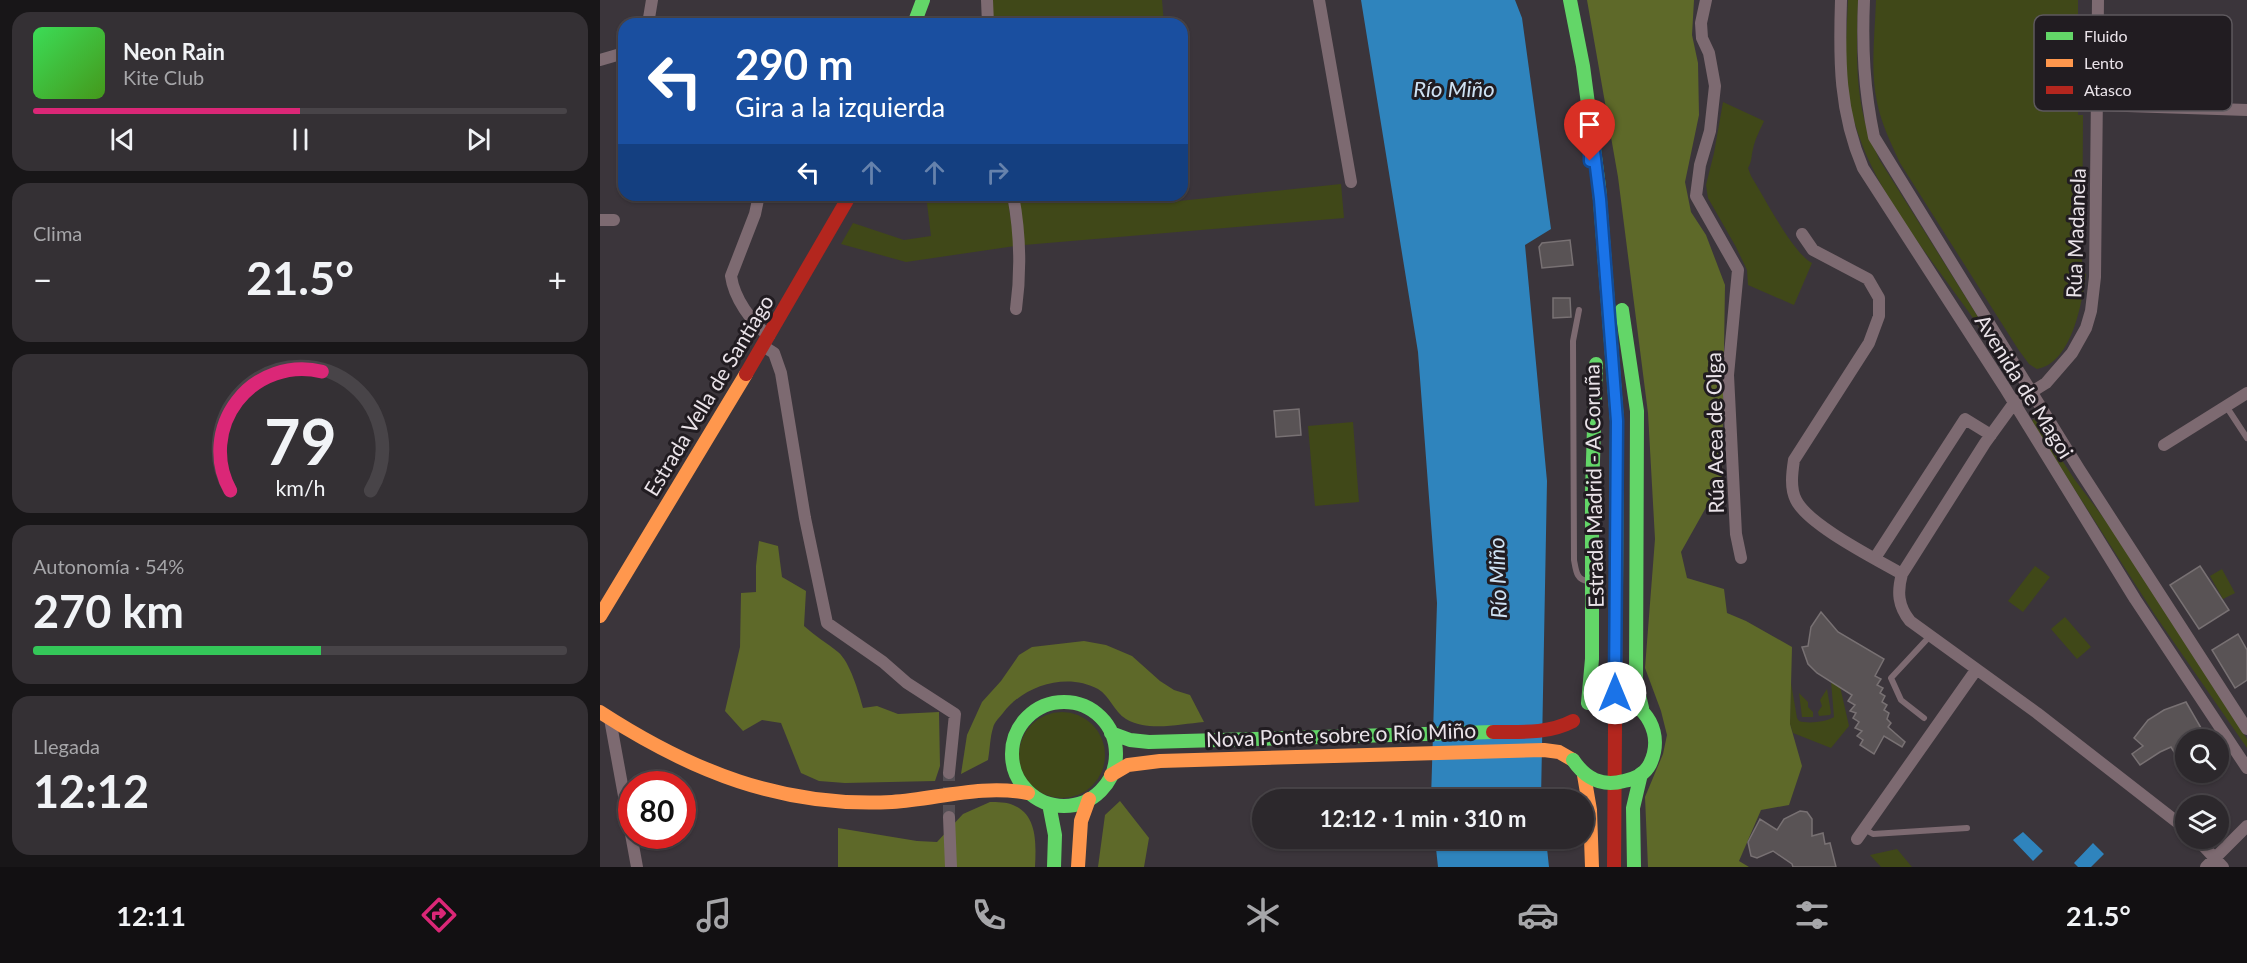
<!DOCTYPE html>
<html lang="es">
<meta charset="utf-8">
<style>
:root{--surface:#2c282c;--page:#343034;--text:#f1f3f6;--muted:#a6a6a9;--line:#484448;--accent:#db2777}
body{margin:0;font-family:Lato,sans-serif;background:var(--page);color:var(--text);height:100vh;display:flex;flex-direction:column;font-size:22px;white-space:nowrap}
*{box-sizing:border-box;margin:0}
p{font-size:20px;color:var(--muted)}
.icon{flex:none;width:33px;height:33px;fill:none;stroke:currentColor;stroke-width:2;stroke-linecap:round;stroke-linejoin:round}
.map{position:relative;flex:1;overflow:hidden}
.drawer{display:flex;flex-direction:column;gap:12px;padding:12px;background:#181618;width:600px}
.drawer>*{flex:none}
.top-card{position:absolute;left:18px;top:18px;width:570px;height:183px;border-radius:18px;box-shadow:0 2px 4px #0004,0 0 0 2px var(--line);background:#1a4fa0;color:#fff;overflow:hidden}
.controls{position:absolute;left:1575px;top:729px;display:grid;gap:12px}
.controls a{display:grid;place-items:center;width:54px;height:54px;border-radius:50%;background:var(--surface);box-shadow:0 2px 4px #0004,0 0 0 2px var(--line);font-size:30px}
.speed{position:absolute;left:18px;top:771px;display:flex;gap:12px;font-size:30px;font-weight:700;text-align:center}
.speed>*{display:grid;place-content:center;width:78px;height:78px;border-radius:50%;background:var(--surface);box-shadow:0 2px 4px #0004,0 0 0 2px var(--line);line-height:1}
.speed .limit{border:9px solid #d22;background:#fff;color:#111}
.pin{position:absolute;display:grid;place-items:center;width:51px;height:51px;color:#fff;margin:-62px -26px;border-radius:50% 50% 50% 0;rotate:-45deg;box-shadow:0 0 6px #0007}
.pin .icon{rotate:45deg}
.me{position:absolute;width:66px;margin:-33px;rotate:0deg;stroke-linejoin:round;filter:drop-shadow(0 0 4px #0008)}
.turn{display:flex;align-items:center;gap:21px;height:126px;padding:0 18px;font-size:27px}
.turn .icon{width:78px;height:78px;stroke-width:2.5}
.turn b{display:block;font-size:42px;line-height:51px}
.lanes{display:flex;align-items:center;height:57px;padding:0 18px;background:#0003;justify-content:center;gap:30px;direction:ltr}
.lanes .off{opacity:.35}
.big{font-size:45px;font-weight:700;line-height:1.1}
.drawer .card{flex:1;display:flex;flex-direction:column;justify-content:center;gap:9px;min-width:0;padding:0 21px;border-radius:18px;background:var(--page)}
.drawer .dial{align-items:center;gap:0}
.dial svg{height:156px;overflow:visible;fill:none;stroke:var(--line);stroke-width:7;stroke-linecap:round;text-anchor:middle}
.dial text{fill:var(--text);stroke:none}
.song{display:flex;align-items:center;gap:18px}
.cover{width:72px;height:72px;border-radius:9px;background:linear-gradient(135deg,hsl(130 70% 55%),hsl(100 70% 35%))}
.played{height:6px;border-radius:3px;background:linear-gradient(90deg,var(--accent) 50%,var(--line) 50%)}
.keys{display:flex;justify-content:space-around;direction:ltr}
.heat{display:flex;justify-content:space-between;align-items:center;font-size:33px;direction:ltr}
.charge{height:9px;border-radius:4px;background:linear-gradient(90deg,#34c759 54%,var(--line) 0)}
.trip{position:absolute;left:652px;top:789px;width:342px;height:60px;border-radius:30px;background:var(--surface);box-shadow:0 2px 4px #0004,0 0 0 2px var(--line);font-weight:700;line-height:60px;text-align:center}
.tab-bar{display:flex;height:96px;justify-content:space-around;align-items:center;background:#121012;color:var(--muted)}
.tab-bar .icon{width:42px;height:42px}
.tab-bar .current{color:var(--accent)}
.tab-bar b{font-size:27px;color:var(--text)}
main{display:flex;flex:1;min-height:0}
.map>svg:first-child{display:block}
.green{fill:#404818}
.forest{fill:#5e6929}
.water{fill:#2f84bd}
.building{fill:#595355;stroke:#787173;stroke-width:1.5}
.lines{fill:none;stroke-linecap:round;stroke-linejoin:round}
.street-tunnel{stroke:#554f55;stroke-width:12;stroke-dasharray:12 6;stroke-linecap:butt}
.lane{stroke:#7d6a71;stroke-width:6}
.street{stroke:#7d6a71;stroke-width:12}
.fast{stroke:#63d668;stroke-width:14}
.slow{stroke:#ff974d;stroke-width:14}
.jam{stroke:#b3261e;stroke-width:14}
.fast-bridge{stroke:#63d668;stroke-width:14}
.route-casing{stroke:#114b97;stroke-width:15}
.route{stroke:#1a73e8;stroke-width:10}
.labels{text-anchor:middle;dominant-baseline:central;stroke-width:6;stroke-linejoin:round;paint-order:stroke}
.street-label{font-size:21px;fill:#eae3e9;stroke:#211c21}
.water-label{font-size:22px;font-style:italic;fill:#cee2f3;stroke:#211c21}
.key{fill:#211c21;stroke:#5d585d;stroke-width:1.5}
.key-label{font-size:16px;fill:#eae3e9}
</style>
<main>
<section class="drawer">
<div class="card">
<div class="song"><i class="cover"></i><div><b>Neon Rain</b><p>Kite Club</p></div></div>
<div class="played"></div>
<div class="keys"><svg class="icon" aria-label="previous" viewBox="0 0 24 24"><path d="M18 5L8 12l10 7zM5 5v14"/></svg><svg class="icon" aria-label="pause" viewBox="0 0 24 24"><path d="M8 5v14M16 5v14"/></svg><svg class="icon" aria-label="next" viewBox="0 0 24 24"><path d="M6 5l10 7-10 7zM19 5v14"/></svg></div>
</div>
<div class="card"><p>Clima</p>
<div class="heat"><a>−</a><b class="big">21.5°</b><a>+</a></div>
</div>
<div class="card dial"><svg viewBox="0 0 100 80">
<path d="M14 69A42 42 0 1 1 86 69"/>
<path d="M14 69A42 42 0 0 1 61 8" stroke="#db2777"/>
<text x="50" y="56" font-size="32" font-weight="700">79</text>
<text x="50" y="72" font-size="11">km/h</text>
</svg></div>
<div class="card"><p>Autonomía · 54%</p><b class="big">270 km</b><div class="charge"></div></div>
<div class="card"><p>Llegada</p><b class="big">12:12</b></div>
</section>
<div class="map">
<svg width="1647" height="867" viewBox="0 0 1647 867">
<rect width="100%" height="100%" fill="#3b353b"/>
<path class="green" d="M 391,0 L 562,0 L 564,24 L 393,24 Z
M 1248,0 L 1258,0 C 1257,43 1254,87 1267,129 C 1270,139 1275,149 1279,159 L 1407,363 L 1410,370 L 1406,369 C 1393,350 1382,330 1368,311 C 1320,243 1258,173 1247,87 C 1244,59 1247,29 1248,0 Z
M 1276,0 L 1478,0 L 1478,115 L 1483,115 L 1482,273 L 1486,274 C 1482,303 1472,363 1437,369 L 1429,364 L 1418,349 L 1300,163 C 1291,143 1281,123 1277,102 C 1270,69 1275,34 1276,0 Z
M 1123,102 L 1164,121 C 1160,130 1155,139 1153,149 C 1151,157 1152,161 1148,168 L 1151,176 C 1164,197 1193,253 1212,263 L 1194,305 L 1148,285 L 1147,270 L 1136,247 L 1108,198 L 1106,185 L 1114,153 Z
M 741,184 L 744,218 L 424,245 L 417,195 L 579,195 L 579,201 Z
M 326,195 L 407,195 L 415,246 L 306,262 L 241,244 L 253,223 L 304,240 L 331,236 Z
M 1433,419 L 1436,421 L 1475,480 L 1515,533 L 1647,739 L 1647,748 L 1555,615 L 1432,423 Z
M 753,422 L 759,502 L 715,506 L 708,426 Z
M 1435,566 L 1450,577 L 1423,612 L 1408,601 Z
M 1622,569 L 1635,593 L 1623,599 L 1610,576 Z
M 1465,617 L 1491,647 L 1477,659 L 1451,629 Z
M 1231,681 L 1239,682 L 1249,726 L 1231,748 L 1193,733 L 1190,724 L 1191,683 L 1197,718 L 1199,721 C 1208,724 1226,722 1234,717 Z
M 1227,689 L 1231,713 L 1230,715 L 1219,716 L 1218,712 L 1222,706 L 1220,700 Z
M 1199,693 L 1208,702 L 1208,707 L 1213,712 L 1213,717 L 1202,717 Z
M419 755a43 43 0 1 1 86 0a43 43 0 1 1-86 0Z
M 1297,849 L 1312,867 L 1281,867 L 1270,855 Z"/>
<path class="forest" d="M 987,0 L 1094,0 L 1092,35 L 1098,63 L 1099,115 L 1085,182 L 1091,212 L 1106,235 L 1125,285 L 1122,479 L 1081,552 L 1087,578 L 1124,589 L 1127,613 L 1146,621 L 1192,647 L 1190,724 L 1202,766 L 1189,805 L 1161,810 L 1139,861 L 1149,867 L 1048,867 L 1045,797 L 1063,754 L 1067,735 L 1061,711 L 1045,668 L 1055,539 L 1048,413 L 1018,177 Z
M 159,541 L 178,546 L 182,577 L 206,591 L 204,626 C 215,636 227,643 238,652 C 250,662 259,693 263,708 L 277,706 L 298,714 L 339,712 L 340,766 L 335,781 L 245,783 L 219,781 L 201,773 L 181,723 L 162,720 L 143,731 L 125,711 L 140,647 L 141,593 L 156,592 L 156,566 Z
M 484,641 L 506,645 L 532,656 L 560,681 L 574,690 L 590,695 L 604,722 C 580,724 548,732 526,719 C 514,712 510,696 498,689 C 467,672 424,685 403,713 C 400,717 394,722 393,728 C 390,737 390,749 388,760 L 361,774 L 367,735 L 382,702 L 401,681 L 419,655 L 432,647 Z
M 520,801 L 549,838 L 544,867 L 498,867 L 505,815 Z
M 390,802 C 397,802 407,802 413,805 C 438,815 436,845 435,867 L 238,867 L 238,828 L 317,841 L 337,842 L 363,814 Z"/>
<path class="water" d="M 761,0 L 915,0 L 922,18 L 951,229 L 925,245 L 947,481 L 941,799 L 831,799 L 837,603 L 818,352 Z
M 1423,832 L 1443,851 L 1433,861 L 1413,840 Z
M 835,839 L 946,839 L 949,867 L 838,867 Z
M 1493,843 L 1504,854 L 1491,867 L 1478,867 L 1474,863 Z"/>
<path class="building" d="M 970,240 L 973,265 L 942,268 L 939,247 L 942,243 Z
M 953,298 L 970,298 L 971,317 L 953,318 Z
M 699,409 L 701,435 L 676,437 L 674,411 Z
M 1600,566 L 1629,610 L 1599,629 L 1570,585 Z
M 1221,612 L 1238,632 L 1284,659 L 1275,676 L 1281,679 L 1277,685 L 1283,688 L 1280,693 L 1285,696 L 1282,702 L 1287,705 L 1284,710 L 1289,713 L 1287,719 L 1291,723 L 1288,727 L 1305,742 L 1302,747 L 1284,736 L 1274,754 L 1260,745 L 1263,740 L 1257,736 L 1262,731 L 1255,728 L 1259,722 L 1253,718 L 1256,713 L 1250,711 L 1255,705 L 1248,701 L 1252,695 L 1217,673 L 1208,664 L 1202,647 L 1208,646 L 1211,627 Z
M 1638,634 L 1647,650 L 1647,680 L 1635,688 L 1612,650 Z
M 1586,702 L 1608,740 L 1586,740 L 1586,771 L 1571,747 L 1560,752 L 1540,765 L 1532,754 L 1543,746 L 1534,738 L 1548,720 L 1564,710 Z
M 1200,811 L 1207,812 L 1212,819 L 1212,836 L 1223,833 L 1225,844 L 1230,843 L 1236,867 L 1193,867 L 1192,864 L 1173,851 L 1157,858 L 1151,856 L 1148,842 L 1160,819 L 1177,830 L 1184,819 Z"/>
<g class="lines">
<path class="street-tunnel" d="M 349,817 L 349,773"/>
<path class="lane" d="M 979,310 L 973,341 L 974,560 C 976,570 976,580 988,581
M 1626,406 L 1647,438
M 1324,718 L 1301,700 L 1291,678 L 1330,636
M 1264,829 L 1273,834 L 1367,828"/>
<path class="street" d="M 387,0 L 388,24
M 719,0 L 751,182
M 1106,0 L 1101,23 L 1102,38 L 1109,53 L 1115,86 L 1110,131 L 1100,165 L 1096,196 L 1138,270 L 1128,375 L 1136,534 L 1141,558
M 1241,0 C 1239,60 1239,112 1263,168 L 1405,388 L 1535,599 L 1647,768
M 1264,0 C 1262,48 1264,89 1274,137 L 1479,469 L 1647,729
M 1498,0 L 1495,277 L 1491,311 L 1486,328 L 1472,353 L 1446,383 L 1414,403 L 1385,443 L 1302,574 C 1297,592 1298,606 1310,621 L 1437,713 L 1586,829
M 48,24 L 52,0
M 0,60 L 24,53
M 1497,105 L 1647,110
M 159,195 L 155,214 L 131,276 C 134,298 151,322 169,336
M 413,195 C 420,232 421,272 416,309
M 0,220 L 14,220
M 1202,234 L 1213,250 L 1268,279 L 1279,298 L 1279,316 L 1269,343 L 1194,460 C 1192,473 1190,488 1196,500 C 1208,525 1276,559 1302,574
M 163,346 L 174,353 L 181,373 L 205,518 L 227,623 L 283,662 L 307,683 L 355,714 L 349,773
M 1564,445 L 1647,393
M 1275,558 L 1365,419 L 1391,435
M 10,719 L 37,867
M 349,817 L 351,867
M 1596,838 L 1623,867
M 1257,839 L 1376,670
M 1606,867 L 1647,826"/>
<path class="fast" d="M 970,0 L 983,66 L 999,187 L 1017,421 L 1016,588
M 314,24 L 323,0
M 1022,310 L 1037,411 L 1036,682 L 1042,708
M412 754a52 52 0 1 1 104 0a52 52 0 1 1-104 0Z
M 511,733 L 530,740 L 549,742 L 893,732
M 449,804 L 455,835 L 454,867
M 1034,867 L 1033,808 L 1041,774"/>
<path class="slow" d="M 0,616 L 146,374
M 0,712 C 91,771 182,808 292,802 C 338,799 381,784 428,793
M 511,775 L 528,765 L 560,761 L 944,750 L 959,752 L 973,760
M 984,775 L 990,810 L 992,867
M 478,867 L 481,821 L 489,799"/>
<path class="jam" d="M 146,374 L 250,195
M 893,732 C 921,732 948,734 973,721
M 1014,867 L 1016,588"/>
<path class="fast-bridge" d="M 988,703 L 992,659 L 992,492 L 996,364
M 973,760 C 986,779 1002,787 1024,781 C 1034,779 1045,774 1050,764 C 1064,735 1047,702 1015,698 C 1007,697 996,701 988,703"/>
</g>
<g class="lines">
<defs>
<path id="route" d="M 990,161 L 990,119 L 1000,199 L 1017,421 L 1015,693"/>
</defs>
<use href="#route" class="route-casing"/>
<use href="#route" class="route"/>
</g>
<g class="labels">
<g class="street-label">
<text transform="translate(1475 233) rotate(-88)">Rúa Madanela</text>
<text transform="translate(1425 386) rotate(58)">Avenida de Magoi</text>
<text transform="translate(108 395) rotate(-59)">Estrada Vella de Santiago</text>
<text transform="translate(1114 433) rotate(-91)">Rúa Acea de Olga</text>
<text transform="translate(993 486) rotate(-91)">Estrada Madrid - A Coruña</text>
<text transform="translate(741 734) rotate(-2)">Nova Ponte sobre o Río Miño</text>
</g>
<g class="water-label">
<text x="854" y="88">Río Miño</text>
<text transform="translate(897 578) rotate(-92)">Río Miño</text>
</g>
</g>
<rect x="1434" y="15" width="198" height="96" rx="9" class="key"/>
<rect x="1446" y="32" width="27" height="8" fill="#63d668"/>
<rect x="1446" y="59" width="27" height="8" fill="#ff974d"/>
<rect x="1446" y="86" width="27" height="8" fill="#b3261e"/>
<g class="key-label">
<text x="1484" y="42">Fluido</text>
<text x="1484" y="69">Lento</text>
<text x="1484" y="96">Atasco</text>
</g>
</svg>
<div class="controls">
<a><svg class="icon" aria-label="search" viewBox="0 0 24 24"><circle cx="10" cy="10" r="6"/><path d="M15 15l6 6"/></svg></a>
<a><svg class="icon" aria-label="layers" viewBox="0 0 24 24"><path d="M12 4l9 5-9 5-9-5zM3 14l9 5 9-5"/></svg></a>
</div>
<div class="speed"><div class="limit">80</div></div>
<div class="pin" style="left:990px;top:161px;background:#d93025"><svg class="icon" aria-label="arrive" viewBox="0 0 24 24"><path d="M6 21V4h12l-3 4 3 4H6"/></svg></div>
<svg class="me" style="left:1015px;top:693px" viewBox="-20 -20 40 40"><circle r="19" fill="#fff"/><path d="M0-13L10 11 0 6-10 11z" fill="#1a73e8"/></svg>
<div class="trip">12:12 · 1 min · 310 m</div>
<div class="top-card">
<div class="turn"><svg class="icon" aria-label="left" viewBox="0 0 24 24"><path d="M17 20v-9H6M10 6l-5 5 5 5"/></svg><div><b>290 m</b>Gira a la izquierda</div></div>
<div class="lanes"><svg class="icon" aria-label="left" viewBox="0 0 24 24"><path d="M17 20v-9H6M10 6l-5 5 5 5"/></svg><svg class="icon off" aria-label="ahead" viewBox="0 0 24 24"><path d="M12 20V5M6 11l6-6 6 6"/></svg><svg class="icon off" aria-label="ahead" viewBox="0 0 24 24"><path d="M12 20V5M6 11l6-6 6 6"/></svg><svg class="icon off" aria-label="right" viewBox="0 0 24 24"><path d="M7 20v-9h11M14 6l5 5-5 5"/></svg></div>
</div>
</div>
</main>
<nav class="tab-bar">
<b>12:11</b>
<svg class="icon current" aria-label="directions" viewBox="0 0 24 24"><path d="M12 3l9 9-9 9-9-9zM9 14v-3h6M13 9l2 2-2 2"/></svg>
<svg class="icon" aria-label="music" viewBox="0 0 24 24"><path d="M9 18V5l10-2v13"/><circle cx="6" cy="18" r="3"/><circle cx="16" cy="16" r="3"/></svg>
<svg class="icon" aria-label="phone" viewBox="0 0 24 24"><path d="M5 4h4l2 5-3 2q2 4 5 5l2-3 5 2v4C11 20 4 13 5 4z"/></svg>
<svg class="icon" aria-label="climate" viewBox="0 0 24 24"><path d="M12 3v18M4 7l16 10M4 17L20 7"/></svg>
<svg class="icon" aria-label="car" viewBox="0 0 24 24"><path d="M5 17H2v-5l4-1 3-4h7l3 4 3 1v5h-3M9 17h6M6 11h13"/><circle cx="7" cy="17" r="2"/><circle cx="17" cy="17" r="2"/></svg>
<svg class="icon" aria-label="filters" viewBox="0 0 24 24"><path d="M4 7h16M4 17h16"/><circle cx="9" cy="7" r="2"/><circle cx="15" cy="17" r="2"/></svg>
<b>21.5°</b>
</nav>
